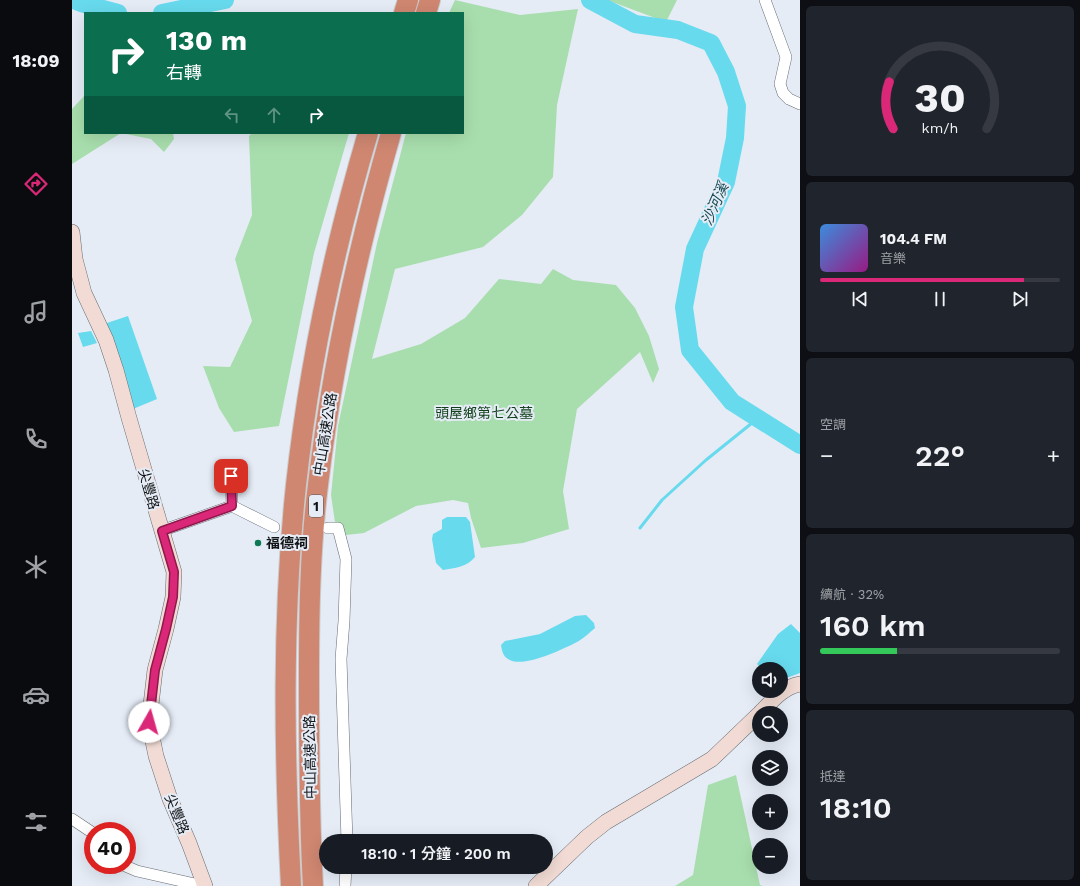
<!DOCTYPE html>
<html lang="zh-TW">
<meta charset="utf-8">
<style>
:root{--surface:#171b24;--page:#20242c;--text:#f1f3f6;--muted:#9ea1a6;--line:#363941;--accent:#db2777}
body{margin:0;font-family:"Work Sans","Noto Sans TC",sans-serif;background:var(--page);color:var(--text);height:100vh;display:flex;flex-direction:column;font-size:15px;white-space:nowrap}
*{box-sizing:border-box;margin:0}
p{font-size:13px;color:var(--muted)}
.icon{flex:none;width:22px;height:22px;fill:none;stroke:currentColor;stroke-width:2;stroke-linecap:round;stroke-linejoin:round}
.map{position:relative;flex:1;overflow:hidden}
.details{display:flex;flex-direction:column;gap:6px;padding:6px;background:#0d0f14;width:280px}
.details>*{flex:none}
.hud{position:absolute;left:12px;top:12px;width:380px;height:122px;border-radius:0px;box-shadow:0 4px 16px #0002;background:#0b6e4f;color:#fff;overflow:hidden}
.fabs{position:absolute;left:680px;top:662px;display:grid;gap:8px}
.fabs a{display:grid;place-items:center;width:36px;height:36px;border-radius:50%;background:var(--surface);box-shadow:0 4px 16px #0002;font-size:20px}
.speed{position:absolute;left:12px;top:822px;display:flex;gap:8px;font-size:20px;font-weight:700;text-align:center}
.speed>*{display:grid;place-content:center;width:52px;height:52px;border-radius:50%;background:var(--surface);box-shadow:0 4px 16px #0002;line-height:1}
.speed .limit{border:6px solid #d22;background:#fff;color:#111}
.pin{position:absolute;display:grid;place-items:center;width:34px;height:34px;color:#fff;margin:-17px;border-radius:8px;box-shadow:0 2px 6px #0006}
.me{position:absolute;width:44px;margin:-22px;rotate:7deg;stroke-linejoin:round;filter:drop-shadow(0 0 3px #0008)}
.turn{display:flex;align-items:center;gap:14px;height:84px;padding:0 16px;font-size:18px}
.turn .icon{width:52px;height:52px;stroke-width:2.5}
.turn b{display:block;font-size:28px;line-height:34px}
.lanes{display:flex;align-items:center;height:38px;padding:0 16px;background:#0003;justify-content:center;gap:20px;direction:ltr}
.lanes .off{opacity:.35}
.big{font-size:30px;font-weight:600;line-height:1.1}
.details .tile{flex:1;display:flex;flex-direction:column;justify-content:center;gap:6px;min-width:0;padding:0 14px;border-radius:6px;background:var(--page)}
.details .dial{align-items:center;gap:0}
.dial svg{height:104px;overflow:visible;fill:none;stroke:var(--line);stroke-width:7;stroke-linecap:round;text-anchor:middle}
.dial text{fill:var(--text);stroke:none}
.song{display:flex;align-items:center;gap:12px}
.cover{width:48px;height:48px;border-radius:6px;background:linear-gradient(135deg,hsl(210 70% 55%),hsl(310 70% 35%))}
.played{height:4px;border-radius:2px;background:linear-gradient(90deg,var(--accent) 85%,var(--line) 85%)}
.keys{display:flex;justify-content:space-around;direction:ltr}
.heat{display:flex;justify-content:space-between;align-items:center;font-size:22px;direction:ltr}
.charge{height:6px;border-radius:3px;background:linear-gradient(90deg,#34c759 32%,var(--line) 0)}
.trip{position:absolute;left:247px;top:834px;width:234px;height:40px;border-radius:20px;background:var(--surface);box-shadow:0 4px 16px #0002;font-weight:600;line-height:40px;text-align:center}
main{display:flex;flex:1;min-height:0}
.tabs{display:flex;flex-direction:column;width:72px;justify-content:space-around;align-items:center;background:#090b0e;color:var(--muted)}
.tabs .icon{width:28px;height:28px}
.tabs .selected{color:var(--accent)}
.tabs b{font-size:18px;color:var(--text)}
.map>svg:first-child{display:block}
.green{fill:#a8dead}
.water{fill:#68daed}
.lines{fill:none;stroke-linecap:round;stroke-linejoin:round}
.stream{stroke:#68daed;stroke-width:3}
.river{stroke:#68daed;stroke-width:18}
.street-casing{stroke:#666c74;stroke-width:12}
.secondary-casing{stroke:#666c74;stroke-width:16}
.highway-casing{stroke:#cbcbcc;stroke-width:22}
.street{stroke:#fff;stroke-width:11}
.secondary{stroke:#f1dbd4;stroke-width:15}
.highway{stroke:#cf8771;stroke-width:20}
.route-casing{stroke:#8e194d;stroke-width:10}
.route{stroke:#db2777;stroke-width:7}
.poi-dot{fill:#0e7953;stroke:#e5ecf6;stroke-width:1.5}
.labels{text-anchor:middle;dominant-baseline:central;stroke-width:4;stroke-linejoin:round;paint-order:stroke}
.shield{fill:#e5ecf6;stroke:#51555a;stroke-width:1}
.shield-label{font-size:13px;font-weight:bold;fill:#121417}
.park-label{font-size:14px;fill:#103f19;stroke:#e5ecf6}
.street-label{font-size:14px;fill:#121417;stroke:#e5ecf6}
.poi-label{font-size:14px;font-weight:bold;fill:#121417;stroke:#e5ecf6;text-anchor:start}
.water-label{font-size:15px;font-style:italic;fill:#164951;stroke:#e5ecf6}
</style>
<main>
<nav class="tabs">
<b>18:09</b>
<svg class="icon selected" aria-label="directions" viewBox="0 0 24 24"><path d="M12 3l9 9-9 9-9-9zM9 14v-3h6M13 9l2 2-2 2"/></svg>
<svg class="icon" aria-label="music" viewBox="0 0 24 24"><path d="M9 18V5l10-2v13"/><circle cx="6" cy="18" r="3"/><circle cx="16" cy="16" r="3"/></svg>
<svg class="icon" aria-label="phone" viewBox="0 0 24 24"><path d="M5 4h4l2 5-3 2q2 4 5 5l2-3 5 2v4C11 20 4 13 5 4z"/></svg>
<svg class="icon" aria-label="climate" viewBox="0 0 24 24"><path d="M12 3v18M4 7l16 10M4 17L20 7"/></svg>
<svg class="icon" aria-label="car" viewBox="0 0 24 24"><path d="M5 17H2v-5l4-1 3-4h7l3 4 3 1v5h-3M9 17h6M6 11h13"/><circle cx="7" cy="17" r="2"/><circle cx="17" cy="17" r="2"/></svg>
<svg class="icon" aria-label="filters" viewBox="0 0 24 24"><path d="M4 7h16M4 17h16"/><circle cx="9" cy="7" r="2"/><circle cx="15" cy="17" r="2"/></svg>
</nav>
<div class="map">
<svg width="728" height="886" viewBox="0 0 728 886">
<rect width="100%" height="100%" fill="#e5ecf6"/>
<path class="green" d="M 383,0 L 448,15 L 506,9 L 485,105 L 481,177 L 450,215 L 411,247 L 323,269 L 300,359 L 349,344 L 393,318 L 427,279 L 469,284 L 481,269 L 501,280 L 544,285 L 563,308 L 577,336 L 587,369 L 581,383 L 568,352 L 505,409 L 491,491 L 497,529 L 451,543 L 409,548 L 399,518 L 396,503 L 381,500 L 344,506 L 292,533 L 265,536 L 259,495 L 266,426 L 305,243 L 334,133 L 391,133 L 391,13 L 377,13 Z
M 535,0 L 605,0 L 594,22 Z
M 13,95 L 13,133 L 49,133 L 0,164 L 0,109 Z
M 49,133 L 101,133 L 102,139 L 92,152 L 79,139 Z
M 180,133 L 277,133 L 242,253 L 207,426 L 162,432 L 147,408 L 131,366 L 158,367 L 180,321 L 163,259 L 180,215 L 177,136 Z
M 664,775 L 688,885 L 691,886 L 603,886 L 621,875 L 636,785 Z"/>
<path class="water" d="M 56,316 L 85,399 L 61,409 L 32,324 Z
M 19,331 L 25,343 L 11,347 L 6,333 Z
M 375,517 L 394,517 L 398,522 L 403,557 C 395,567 383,568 371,570 L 364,563 L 360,539 L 361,534 L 370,529 L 370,520 Z
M 514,615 L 522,623 L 523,628 C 517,633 510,640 503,643 C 489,650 450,669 436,659 C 431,656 430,651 429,645 L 433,641 L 468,634 L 503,616 Z
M 719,624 L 728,633 L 728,673 L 709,680 L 709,669 L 690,669 L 685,664 L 706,634 Z"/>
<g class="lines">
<path class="stream" d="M 568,528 L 590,500 L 634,460 L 685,419"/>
<path class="river" d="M 2,0 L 9,3 L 46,13
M 518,0 L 563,24 L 606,30 L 639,43 L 654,72 L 665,106 L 663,138 L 654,182 L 623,249 L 612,307 L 618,350 L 660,402 L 728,445
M 90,13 L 153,0"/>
<defs>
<path id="street" d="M 693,0 L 714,57 L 708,84 L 711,93 L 717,99 L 728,104
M 159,476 L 160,506
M 256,528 L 266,528 L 274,559 L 272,621 L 269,659 L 275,841
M 89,531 L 160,506 L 202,527
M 0,819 L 21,833
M 51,865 L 65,871 L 132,886
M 273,886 L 274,867"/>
<path id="secondary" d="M 0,232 L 3,259 L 12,293 L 34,340 L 44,370 L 57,418 L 102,572 L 101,597 L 94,629 L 83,670 L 77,722 L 84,756 L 98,799 L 117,843 L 133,886
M 688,713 C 700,701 711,687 728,684
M 464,886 L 515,837 L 534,822 L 640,759 L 687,714"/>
<path id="highway" d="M 332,13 L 336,0
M 354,13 L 358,0
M 219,886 C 212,753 210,617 224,485 C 237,366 262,248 296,133
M 241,886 C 237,816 237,746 237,676 C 237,612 238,548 246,485 C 260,366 286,248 319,133"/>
</defs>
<use href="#street" class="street-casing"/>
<use href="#secondary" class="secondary-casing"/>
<use href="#highway" class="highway-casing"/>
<use href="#street" class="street"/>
<use href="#secondary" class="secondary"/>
<use href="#highway" class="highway"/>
</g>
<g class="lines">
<defs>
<path id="route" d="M 77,722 L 83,670 L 94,629 L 101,597 L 102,572 L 90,531 L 160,506 L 159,476"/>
</defs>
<use href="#route" class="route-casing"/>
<use href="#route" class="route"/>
</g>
<circle class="poi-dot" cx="186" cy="543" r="4"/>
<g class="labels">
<rect class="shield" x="237" y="495" width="14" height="22" rx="3"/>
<g class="shield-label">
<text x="244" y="506">1</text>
</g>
<g class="park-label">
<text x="412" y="413">頭屋鄉第七公墓</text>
</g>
<g class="street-label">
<text transform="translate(253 434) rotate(-81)">中山高速公路</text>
<text transform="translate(77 489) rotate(74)">尖豐路</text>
<text transform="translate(238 757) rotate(-91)">中山高速公路</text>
<text transform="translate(105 814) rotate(68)">尖豐路</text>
</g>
<g class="poi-label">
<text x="194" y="543">福德祠</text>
</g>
<g class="water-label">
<text transform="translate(643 204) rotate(-66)">沙河溪</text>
</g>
</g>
</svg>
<div class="fabs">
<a><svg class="icon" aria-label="sound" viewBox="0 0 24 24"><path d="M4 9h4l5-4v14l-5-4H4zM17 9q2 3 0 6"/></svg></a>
<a><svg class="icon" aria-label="search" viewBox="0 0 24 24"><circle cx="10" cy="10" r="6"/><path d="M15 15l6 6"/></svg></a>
<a><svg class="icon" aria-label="layers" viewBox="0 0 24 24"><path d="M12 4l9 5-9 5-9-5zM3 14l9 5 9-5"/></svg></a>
<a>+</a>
<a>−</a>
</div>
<div class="speed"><div class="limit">40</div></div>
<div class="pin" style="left:159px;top:476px;background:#d93025"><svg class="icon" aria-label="arrive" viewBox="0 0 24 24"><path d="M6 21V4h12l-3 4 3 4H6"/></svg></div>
<svg class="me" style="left:77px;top:722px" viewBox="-20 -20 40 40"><circle r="19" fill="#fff"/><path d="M0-13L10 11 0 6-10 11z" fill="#db2777"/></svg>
<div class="trip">18:10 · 1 分鐘 · 200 m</div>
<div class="hud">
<div class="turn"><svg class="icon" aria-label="right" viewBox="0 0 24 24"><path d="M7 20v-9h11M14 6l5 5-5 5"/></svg><div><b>130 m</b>右轉</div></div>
<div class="lanes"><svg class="icon off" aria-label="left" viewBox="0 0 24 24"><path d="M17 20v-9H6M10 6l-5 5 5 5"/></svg><svg class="icon off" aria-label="ahead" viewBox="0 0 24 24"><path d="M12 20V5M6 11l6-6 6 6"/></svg><svg class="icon" aria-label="right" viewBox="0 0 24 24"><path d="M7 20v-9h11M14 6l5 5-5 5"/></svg></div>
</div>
</div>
<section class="details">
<div class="tile dial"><svg viewBox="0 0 100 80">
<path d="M14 69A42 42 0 1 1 86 69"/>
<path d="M14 69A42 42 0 0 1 11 33" stroke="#db2777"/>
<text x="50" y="56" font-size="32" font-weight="700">30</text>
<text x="50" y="72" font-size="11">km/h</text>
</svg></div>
<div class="tile">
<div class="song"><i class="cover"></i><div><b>104.4 FM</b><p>音樂</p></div></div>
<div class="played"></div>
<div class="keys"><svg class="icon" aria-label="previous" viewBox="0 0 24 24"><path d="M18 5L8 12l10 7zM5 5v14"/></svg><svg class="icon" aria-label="pause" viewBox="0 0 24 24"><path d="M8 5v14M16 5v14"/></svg><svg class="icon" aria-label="next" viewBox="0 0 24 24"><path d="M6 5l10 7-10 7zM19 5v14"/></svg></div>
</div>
<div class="tile"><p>空調</p>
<div class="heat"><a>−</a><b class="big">22°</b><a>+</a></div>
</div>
<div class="tile"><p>續航 · 32%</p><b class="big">160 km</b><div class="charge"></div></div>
<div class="tile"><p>抵達</p><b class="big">18:10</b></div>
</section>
</main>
